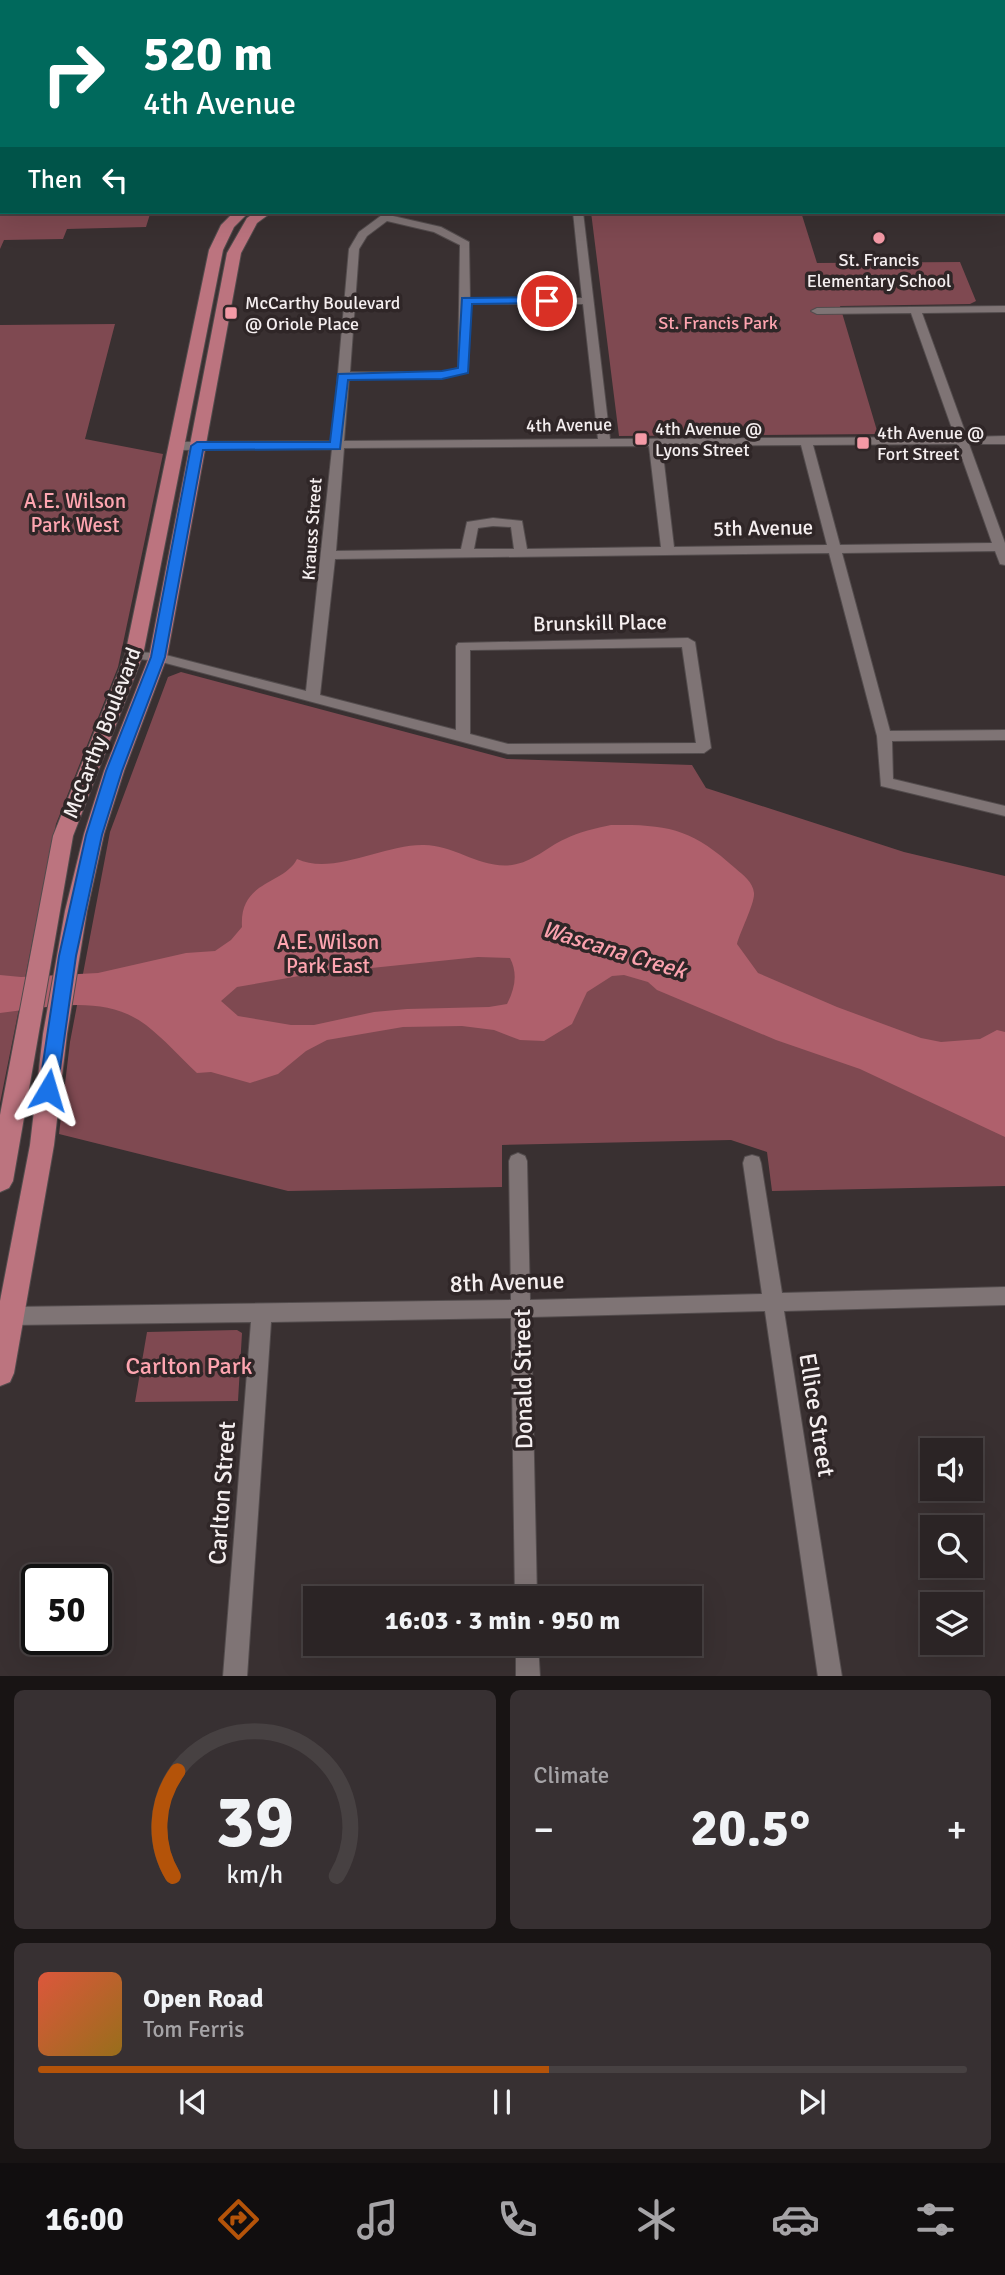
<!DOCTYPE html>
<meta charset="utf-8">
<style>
:root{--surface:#2b2425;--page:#373032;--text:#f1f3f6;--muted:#a6a4a7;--line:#474142;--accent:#b45309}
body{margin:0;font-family:Signika,sans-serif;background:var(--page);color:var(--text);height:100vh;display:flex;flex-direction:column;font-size:26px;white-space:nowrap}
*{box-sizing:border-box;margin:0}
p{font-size:23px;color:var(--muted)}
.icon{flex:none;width:38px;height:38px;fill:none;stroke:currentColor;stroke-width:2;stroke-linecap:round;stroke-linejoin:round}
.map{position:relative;height:1676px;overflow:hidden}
.details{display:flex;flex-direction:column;gap:14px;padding:14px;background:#181414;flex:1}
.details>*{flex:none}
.banner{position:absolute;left:0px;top:0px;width:1006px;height:214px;box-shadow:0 7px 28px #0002,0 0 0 2px var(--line);background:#00695c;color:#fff;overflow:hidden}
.tools{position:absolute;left:920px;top:1438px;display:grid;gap:14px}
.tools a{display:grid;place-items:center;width:63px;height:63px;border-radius:0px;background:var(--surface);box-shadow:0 7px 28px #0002,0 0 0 2px var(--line);font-size:35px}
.speed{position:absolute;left:21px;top:1564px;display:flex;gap:14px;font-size:35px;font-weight:700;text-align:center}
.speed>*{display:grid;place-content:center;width:91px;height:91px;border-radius:50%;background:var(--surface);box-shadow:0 7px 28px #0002,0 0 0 2px var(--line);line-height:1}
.speed .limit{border:4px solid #111;border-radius:10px;background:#fff;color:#111}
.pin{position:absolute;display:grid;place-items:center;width:60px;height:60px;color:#fff;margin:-30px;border:4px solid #fff;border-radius:50%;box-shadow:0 2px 7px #0007}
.me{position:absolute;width:77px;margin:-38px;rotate:7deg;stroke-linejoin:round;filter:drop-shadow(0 0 5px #0008)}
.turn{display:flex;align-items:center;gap:24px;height:147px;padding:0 28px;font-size:32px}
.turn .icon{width:91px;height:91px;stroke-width:2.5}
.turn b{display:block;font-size:49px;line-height:60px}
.then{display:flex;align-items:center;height:66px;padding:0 28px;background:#0003;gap:14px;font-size:26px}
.big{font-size:52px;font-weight:800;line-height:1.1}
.details .card{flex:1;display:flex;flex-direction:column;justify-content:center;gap:10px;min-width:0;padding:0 24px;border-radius:10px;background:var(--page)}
.details .dial{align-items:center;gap:0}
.dial svg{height:182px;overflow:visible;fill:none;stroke:var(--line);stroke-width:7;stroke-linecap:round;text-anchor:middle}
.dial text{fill:var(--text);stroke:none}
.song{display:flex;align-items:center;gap:21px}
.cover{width:84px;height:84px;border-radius:10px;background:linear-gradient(135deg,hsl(10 70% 55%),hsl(40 70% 35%))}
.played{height:7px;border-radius:4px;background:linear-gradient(90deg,var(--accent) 55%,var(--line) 55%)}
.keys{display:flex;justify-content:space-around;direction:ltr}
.heat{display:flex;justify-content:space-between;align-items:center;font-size:38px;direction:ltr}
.details .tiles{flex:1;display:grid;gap:14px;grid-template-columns:1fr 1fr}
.card:last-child{grid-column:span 2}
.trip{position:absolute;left:303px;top:1586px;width:399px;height:70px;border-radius:0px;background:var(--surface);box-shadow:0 7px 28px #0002,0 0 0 2px var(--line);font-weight:800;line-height:70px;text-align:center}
.dock{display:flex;height:112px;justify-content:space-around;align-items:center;background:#110e0f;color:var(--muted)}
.dock .icon{width:49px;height:49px}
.dock .current{color:var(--accent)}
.dock b{font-size:32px;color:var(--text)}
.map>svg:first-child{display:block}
.green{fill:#7f4951}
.water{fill:#af606c;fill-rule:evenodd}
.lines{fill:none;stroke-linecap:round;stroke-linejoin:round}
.minor-casing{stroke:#534c4d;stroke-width:2}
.major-casing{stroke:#534c4d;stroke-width:2}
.minor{fill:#7f7475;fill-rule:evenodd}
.major{fill:#bc747f;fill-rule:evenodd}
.route{fill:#1a73e8;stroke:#114b97;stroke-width:2}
.poi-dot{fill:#f49aa6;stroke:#2f2627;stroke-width:2.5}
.labels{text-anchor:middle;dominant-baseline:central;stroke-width:7;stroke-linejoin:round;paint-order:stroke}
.far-poi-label{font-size:18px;fill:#f5eff0;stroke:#2f2627;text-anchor:start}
.far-park-label{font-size:18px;fill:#fea5b0;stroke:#2f2627}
.far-street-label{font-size:18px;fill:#f5eff0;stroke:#2f2627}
.park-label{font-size:21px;fill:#fea5b0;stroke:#2f2627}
.street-label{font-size:21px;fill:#f5eff0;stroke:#2f2627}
.water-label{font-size:23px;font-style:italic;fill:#fba2ae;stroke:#2f2627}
.near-street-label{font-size:24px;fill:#f5eff0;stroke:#2f2627}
.near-park-label{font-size:24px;fill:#fea5b0;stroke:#2f2627}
</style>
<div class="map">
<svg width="1005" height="1677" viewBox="0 0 1005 1677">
<rect width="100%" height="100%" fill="#393031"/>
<path class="green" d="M 0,0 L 533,0 L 2,2 L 0,13 Z
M 561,0 L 1005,1 L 1005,28 L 1004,2 L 559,2 Z
M 591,212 L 801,212 L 817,263 L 960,262 L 976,301 L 970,304 L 840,306 L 878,434 L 619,436 Z
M 150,214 L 146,227 L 67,229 L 63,239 L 4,240 L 0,249 L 0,216 Z
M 115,324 L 85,439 L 163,454 L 118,667 L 56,824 L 0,1103 L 0,325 Z
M 181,672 L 507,759 L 692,765 L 706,788 L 904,852 L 1005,876 L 1005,1186 L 772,1191 L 767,1152 L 731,1140 L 502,1145 L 502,1187 L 288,1191 L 59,1134 L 70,1042 L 110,832 L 168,677 Z
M 237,1330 L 242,1333 L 238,1401 L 135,1402 L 147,1332 Z"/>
<path class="water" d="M 611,825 C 668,824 692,829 735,868 C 743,875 753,882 754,893 C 755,903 740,932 737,944 L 758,973 L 837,1007 L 921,1038 L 941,1042 L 980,1039 L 997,1030 L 1005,1032 L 1005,1137 L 860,1069 L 776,1040 L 657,990 L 648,982 L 624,975 L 612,976 L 587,992 L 572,1024 L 544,1041 L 520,1040 L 494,1030 L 462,1026 L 403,1027 L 327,1040 L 306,1051 L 278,1074 L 250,1083 L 211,1072 L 197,1073 C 180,1057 164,1039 146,1025 C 103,993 49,1008 0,1013 L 0,975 L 21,977 L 98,973 L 186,953 L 215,951 L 231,940 L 242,927 C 239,880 284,885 297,859 C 333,876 384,844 424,845 C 455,845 480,869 512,865 C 533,862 547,847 565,839 C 579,832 596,828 611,825 ZM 478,957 L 510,958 C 518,974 515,988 507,1004 L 489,1007 L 407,1009 L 374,1012 L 314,1025 L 291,1025 L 238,1016 L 221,1001 L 237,987 L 316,973 L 336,975 L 352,970 Z"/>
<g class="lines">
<defs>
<path id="minor" d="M 1004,29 L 1005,29 L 1005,35 L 1004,35 Z
M 0,33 L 2,33 L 2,39 L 0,39 Z
M 2,73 L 2,81 L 0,82 L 0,74 Z
M 0,112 L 2,112 L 2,118 L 0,118 Z
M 1004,143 L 1005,143 L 1005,149 L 1004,149 Z
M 1004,205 L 1005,205 L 1005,212 L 1004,212 Z
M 386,212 L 397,212 L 393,216 L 441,227 L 469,242 L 470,298 L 582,298 L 573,212 L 583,212 L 610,439 L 955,437 L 911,313 L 817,314 L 811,311 L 817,308 L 1005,306 L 1005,312 L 922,313 L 967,437 L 1005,436 L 1005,444 L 969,444 L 1005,543 L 1005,565 L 1000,564 L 995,551 L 842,553 L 890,731 L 1005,730 L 1005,740 L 892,741 L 893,779 L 1005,806 L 1005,816 L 881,786 L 877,736 L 829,553 L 335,559 L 320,695 L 456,730 L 456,646 L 458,643 L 688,638 L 695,642 L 711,748 L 704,753 L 508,754 L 158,661 L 129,658 L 127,655 L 129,652 L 158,653 L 306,691 L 332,449 L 176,450 L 170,446 L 176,442 L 332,441 L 349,249 L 359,232 ZM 387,221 L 434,232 L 460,245 L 458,368 L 442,372 L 350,372 L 359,249 L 367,236 ZM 470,304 L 583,304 L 598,439 L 344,441 L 349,379 L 442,378 L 468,372 ZM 957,444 L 992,543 L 840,545 L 813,445 ZM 801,445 L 827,545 L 674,547 L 662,446 ZM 649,446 L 661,547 L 527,549 L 522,521 L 493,518 L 467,522 L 461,549 L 336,551 L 344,448 ZM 493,526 L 511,527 L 514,549 L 474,549 L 478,528 ZM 682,647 L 696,743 L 508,744 L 470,734 L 470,650 Z
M 518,1153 L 525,1156 L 527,1161 L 530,1300 L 762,1294 L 743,1163 L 745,1157 L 752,1155 L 759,1157 L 761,1163 L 782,1293 L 1005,1287 L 1005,1305 L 784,1311 L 842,1677 L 818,1677 L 765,1311 L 531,1317 L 537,1598 L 515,1598 L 511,1318 L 271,1322 L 247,1677 L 223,1677 L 251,1322 L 11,1325 L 4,1322 L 1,1316 L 4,1310 L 11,1307 L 511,1300 L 509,1161 L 511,1156 Z
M 516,1643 L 538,1643 L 540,1677 L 516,1677 Z"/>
<path id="major" d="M 536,0 L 548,0 L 535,2 Z
M 234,212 L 249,212 L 234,227 L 223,250 L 143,655 L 73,836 L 13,1181 L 9,1188 L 0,1192 L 0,1115 L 53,836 L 125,655 L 209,250 L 221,225 Z
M 256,212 L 272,212 L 257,223 L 241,253 L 167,657 L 124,771 L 104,834 L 87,911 L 67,1034 L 54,1145 L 14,1373 L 10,1382 L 0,1386 L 0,1301 L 30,1145 L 43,1034 L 65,911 L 84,834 L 104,771 L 149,657 L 227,253 L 247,218 Z"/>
</defs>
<use href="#minor" class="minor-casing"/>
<use href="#major" class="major-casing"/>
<use href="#minor" class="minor"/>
<use href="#major" class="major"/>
</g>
<path class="route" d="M 547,297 L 552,301 L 550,303 L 472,304 L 468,373 L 442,379 L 348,380 L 340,449 L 203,450 L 165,657 L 122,771 L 102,835 L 76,956 L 57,1090 L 55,1095 L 48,1097 L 42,1095 L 39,1090 L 59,956 L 86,835 L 106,771 L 151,657 L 191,446 L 197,442 L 330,442 L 338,374 L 442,371 L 458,368 L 462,298 Z"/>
<g class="poi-dot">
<circle cx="879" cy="238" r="7"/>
<rect x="224" y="306" width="14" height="14" rx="3.5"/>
<rect x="634" y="432" width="14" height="14" rx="3.5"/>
<rect x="856" y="436" width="14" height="14" rx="3.5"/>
</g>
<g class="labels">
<g class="far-poi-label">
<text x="879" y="260" text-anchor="middle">St. Francis<tspan x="879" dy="21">Elementary School</tspan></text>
<text x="245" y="303">McCarthy Boulevard<tspan x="245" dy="21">@ Oriole Place</tspan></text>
<text x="655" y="429">4th Avenue @<tspan x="655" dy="21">Lyons Street</tspan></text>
<text x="877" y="433">4th Avenue @<tspan x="877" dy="21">Fort Street</tspan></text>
</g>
<g class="far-park-label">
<text x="718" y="323">St. Francis Park</text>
</g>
<g class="far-street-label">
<text transform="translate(569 425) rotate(-1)">4th Avenue</text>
<text transform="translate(312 529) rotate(-86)">Krauss Street</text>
</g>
<g class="park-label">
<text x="75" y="501">A.E. Wilson<tspan x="75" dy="24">Park West</tspan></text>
<text x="328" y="942">A.E. Wilson<tspan x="328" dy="24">Park East</tspan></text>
</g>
<g class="street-label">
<text transform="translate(763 528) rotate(-1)">5th Avenue</text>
<text transform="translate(600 623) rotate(-1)">Brunskill Place</text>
<text transform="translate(102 733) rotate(-69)">McCarthy Boulevard</text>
</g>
<g class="water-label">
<text transform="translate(614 950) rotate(17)">Wascana Creek</text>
</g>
<g class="near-street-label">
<text transform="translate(507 1282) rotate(-2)">8th Avenue</text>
<text transform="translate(523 1379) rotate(-91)">Donald Street</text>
<text transform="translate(817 1415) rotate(81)">Ellice Street</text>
<text transform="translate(222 1493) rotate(-86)">Carlton Street</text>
</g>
<g class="near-park-label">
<text x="189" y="1366">Carlton Park</text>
</g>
</g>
</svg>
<div class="tools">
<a><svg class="icon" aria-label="sound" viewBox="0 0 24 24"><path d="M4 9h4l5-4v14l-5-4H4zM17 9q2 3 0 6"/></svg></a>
<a><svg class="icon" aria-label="search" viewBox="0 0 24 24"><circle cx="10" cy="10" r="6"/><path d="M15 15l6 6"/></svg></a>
<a><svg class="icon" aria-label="layers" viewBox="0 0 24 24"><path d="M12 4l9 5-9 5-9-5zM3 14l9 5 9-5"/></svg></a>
</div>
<div class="speed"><div class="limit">50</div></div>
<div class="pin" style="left:547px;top:301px;background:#d93025"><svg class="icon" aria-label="arrive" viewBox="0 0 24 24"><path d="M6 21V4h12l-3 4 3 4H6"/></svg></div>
<svg class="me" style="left:48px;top:1090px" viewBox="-20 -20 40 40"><path d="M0-17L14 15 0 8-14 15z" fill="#1a73e8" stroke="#fff" stroke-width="4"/></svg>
<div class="trip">16:03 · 3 min · 950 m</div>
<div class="banner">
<div class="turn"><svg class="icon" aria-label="right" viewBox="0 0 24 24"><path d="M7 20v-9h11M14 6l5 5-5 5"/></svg><div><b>520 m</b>4th Avenue</div></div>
<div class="then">Then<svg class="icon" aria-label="left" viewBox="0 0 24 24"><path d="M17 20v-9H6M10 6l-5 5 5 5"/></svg></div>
</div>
</div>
<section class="details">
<div class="tiles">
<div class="card dial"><svg viewBox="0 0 100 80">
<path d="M14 69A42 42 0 1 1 86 69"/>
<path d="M14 69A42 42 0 0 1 16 23" stroke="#b45309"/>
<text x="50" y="56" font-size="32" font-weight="700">39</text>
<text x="50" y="72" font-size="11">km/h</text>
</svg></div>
<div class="card"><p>Climate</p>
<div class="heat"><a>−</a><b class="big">20.5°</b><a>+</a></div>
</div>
<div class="card">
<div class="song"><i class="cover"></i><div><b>Open Road</b><p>Tom Ferris</p></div></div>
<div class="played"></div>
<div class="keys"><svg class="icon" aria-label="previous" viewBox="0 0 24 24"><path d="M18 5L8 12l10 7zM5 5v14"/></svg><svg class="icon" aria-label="pause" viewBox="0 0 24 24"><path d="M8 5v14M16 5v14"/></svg><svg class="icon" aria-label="next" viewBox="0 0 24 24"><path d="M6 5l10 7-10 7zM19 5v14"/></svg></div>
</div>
</div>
</section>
<nav class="dock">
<b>16:00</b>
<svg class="icon current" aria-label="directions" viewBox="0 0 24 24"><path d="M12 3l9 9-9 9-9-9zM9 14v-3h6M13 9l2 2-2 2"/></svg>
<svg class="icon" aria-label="music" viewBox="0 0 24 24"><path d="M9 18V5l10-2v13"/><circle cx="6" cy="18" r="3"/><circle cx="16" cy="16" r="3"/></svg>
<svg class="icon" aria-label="phone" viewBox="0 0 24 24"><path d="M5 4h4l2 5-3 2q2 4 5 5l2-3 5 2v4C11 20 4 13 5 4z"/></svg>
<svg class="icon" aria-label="climate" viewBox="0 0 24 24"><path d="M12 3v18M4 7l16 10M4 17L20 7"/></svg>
<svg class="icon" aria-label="car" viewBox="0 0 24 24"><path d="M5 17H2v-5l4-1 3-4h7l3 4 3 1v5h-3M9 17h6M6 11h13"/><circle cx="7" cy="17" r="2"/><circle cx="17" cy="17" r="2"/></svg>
<svg class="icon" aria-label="filters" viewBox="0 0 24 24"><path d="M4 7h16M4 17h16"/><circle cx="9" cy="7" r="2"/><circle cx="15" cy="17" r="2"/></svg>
</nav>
